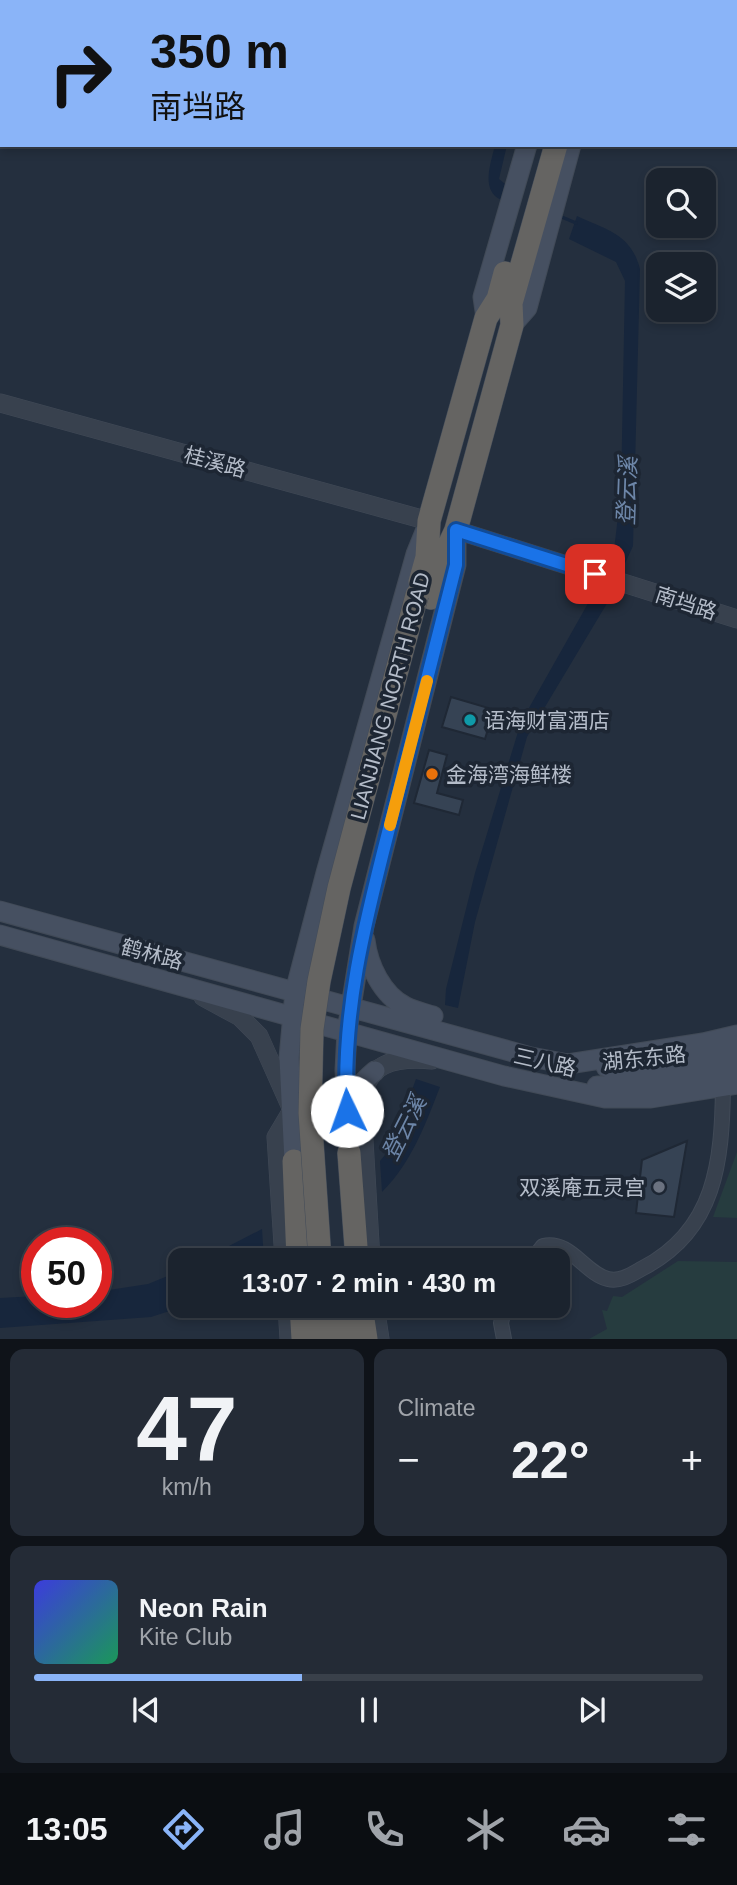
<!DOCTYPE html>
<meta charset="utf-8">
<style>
:root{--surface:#1b232e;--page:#242b36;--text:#f1f3f6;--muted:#a0a4aa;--line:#39404a;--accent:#8ab4f8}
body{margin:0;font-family:Arial,"Noto Sans SC",sans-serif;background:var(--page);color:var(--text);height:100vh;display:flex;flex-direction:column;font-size:26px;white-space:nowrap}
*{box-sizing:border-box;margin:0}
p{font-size:23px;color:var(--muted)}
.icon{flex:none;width:38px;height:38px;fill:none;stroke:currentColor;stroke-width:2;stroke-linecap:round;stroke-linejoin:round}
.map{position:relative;height:1339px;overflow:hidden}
.panel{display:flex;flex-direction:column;gap:10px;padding:10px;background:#0f1319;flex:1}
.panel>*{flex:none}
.guide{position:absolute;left:0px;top:0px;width:738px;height:147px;box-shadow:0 4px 10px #0003,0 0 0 2px var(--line);background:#8ab4f8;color:#111;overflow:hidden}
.fabs{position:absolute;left:646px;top:168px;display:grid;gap:14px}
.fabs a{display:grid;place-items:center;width:70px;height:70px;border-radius:14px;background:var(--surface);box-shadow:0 4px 10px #0003,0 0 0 2px var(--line);font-size:35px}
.speed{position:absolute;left:21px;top:1227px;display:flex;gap:14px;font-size:35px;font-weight:700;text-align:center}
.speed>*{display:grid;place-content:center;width:91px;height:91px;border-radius:50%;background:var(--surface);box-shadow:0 4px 10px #0003,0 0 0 2px var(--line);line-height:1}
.speed .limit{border:10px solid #d22;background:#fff;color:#111}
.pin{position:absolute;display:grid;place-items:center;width:60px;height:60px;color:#fff;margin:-30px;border-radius:14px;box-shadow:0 4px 10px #0006}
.me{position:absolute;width:77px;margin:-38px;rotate:357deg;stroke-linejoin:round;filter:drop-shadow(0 0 5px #0008)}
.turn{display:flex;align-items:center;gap:24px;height:147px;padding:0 35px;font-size:32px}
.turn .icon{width:91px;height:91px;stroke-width:2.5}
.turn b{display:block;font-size:49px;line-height:60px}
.big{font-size:52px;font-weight:700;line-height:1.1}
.panel .card{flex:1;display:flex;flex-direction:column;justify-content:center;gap:10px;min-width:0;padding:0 24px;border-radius:14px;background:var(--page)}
.panel .dial{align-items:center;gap:0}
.dial b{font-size:91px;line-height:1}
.song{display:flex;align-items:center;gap:21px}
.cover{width:84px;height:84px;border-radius:10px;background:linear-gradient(135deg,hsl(240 70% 55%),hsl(150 70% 35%))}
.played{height:7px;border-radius:4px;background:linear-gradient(90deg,var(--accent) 40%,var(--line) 40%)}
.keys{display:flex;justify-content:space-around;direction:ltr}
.heat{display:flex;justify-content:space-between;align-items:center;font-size:38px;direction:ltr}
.panel .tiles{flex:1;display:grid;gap:10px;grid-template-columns:1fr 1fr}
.card:last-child{grid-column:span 2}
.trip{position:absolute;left:168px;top:1248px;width:402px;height:70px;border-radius:14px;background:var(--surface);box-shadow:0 4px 10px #0003,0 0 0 2px var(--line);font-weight:700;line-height:70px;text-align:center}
.tab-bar{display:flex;height:112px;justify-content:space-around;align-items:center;background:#0b0e12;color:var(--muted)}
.tab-bar .icon{width:49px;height:49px}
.tab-bar .current{color:var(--accent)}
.tab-bar b{font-size:32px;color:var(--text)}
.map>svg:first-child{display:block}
.green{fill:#263c3f}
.water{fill:#17263c}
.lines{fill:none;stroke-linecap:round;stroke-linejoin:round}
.stream{stroke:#17263c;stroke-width:3.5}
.building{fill:#364354;stroke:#1f2835;stroke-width:2}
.minor-casing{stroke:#414a57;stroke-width:16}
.tertiary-casing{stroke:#414a57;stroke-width:19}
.secondary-casing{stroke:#414a57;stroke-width:21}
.trunk-casing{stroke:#434c59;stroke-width:24}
.minor{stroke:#38414e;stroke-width:14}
.tertiary{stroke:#38414e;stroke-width:18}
.secondary{stroke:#465061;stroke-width:19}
.trunk{stroke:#656462;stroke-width:23}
.trunk-bridge-casing{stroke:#434c59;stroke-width:24;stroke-linecap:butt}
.trunk-bridge{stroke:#656462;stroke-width:23}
.route-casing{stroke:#114b97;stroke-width:18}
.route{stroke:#1a73e8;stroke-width:12}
.slow{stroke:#f59e0b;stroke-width:12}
.culture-dot{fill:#0f9aa8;stroke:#1d2633;stroke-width:2.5}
.food-dot{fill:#e8710a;stroke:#1d2633;stroke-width:2.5}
.worship-dot{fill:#6b7280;stroke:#1d2633;stroke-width:2.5}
.labels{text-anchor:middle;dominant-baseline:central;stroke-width:7;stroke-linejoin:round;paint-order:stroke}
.street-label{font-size:21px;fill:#b4bcc9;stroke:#1d2633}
.poi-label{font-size:21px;fill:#b4bcc9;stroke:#1d2633;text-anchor:start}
.water-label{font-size:23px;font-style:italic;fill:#6d86a8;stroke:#1d2633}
</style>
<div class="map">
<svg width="737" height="1339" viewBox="0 0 737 1339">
<rect width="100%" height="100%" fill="#242f3e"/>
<path class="green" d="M 737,1152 L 737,1218 L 713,1217 Z
M 678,1261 L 737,1262 L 737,1339 L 589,1339 L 607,1329 L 602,1310 L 607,1311 L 613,1296 L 622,1297 Z"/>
<path class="water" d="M 495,145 L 507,145 L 499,179 L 510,188 L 501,200 C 480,190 491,163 495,145 Z
M 577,216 C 607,230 631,234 640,269 L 633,546 L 606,605 L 527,737 L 475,922 L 458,1008 L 445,1005 L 446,989 L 475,873 L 521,722 L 595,591 L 614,550 L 621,491 L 625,281 L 616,262 L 569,239 Z
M 416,1079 L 440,1087 C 425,1125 412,1162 382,1192 L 380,1161 L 389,1150 L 394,1140 Z
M 262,1229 L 264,1260 L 202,1260 Z
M 180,1271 L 180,1306 L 185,1306 L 151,1317 L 0,1328 L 0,1298 L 37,1296 L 37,1302 L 96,1302 L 96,1292 L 148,1284 Z"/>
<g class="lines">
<path class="stream" d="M 557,215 L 576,223"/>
</g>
<path class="building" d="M 451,697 L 492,709 L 495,713 L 496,723 L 494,731 L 488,729 L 485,739 L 442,727 Z
M 429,750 L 447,755 L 437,793 L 463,800 L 459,815 L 414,803 Z
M 687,1141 L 674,1217 L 636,1213 L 642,1160 Z"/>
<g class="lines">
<defs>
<path id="minor" d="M 532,1260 L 543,1246 C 571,1240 584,1273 608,1279 C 621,1282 632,1274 643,1268 C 716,1230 722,1161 723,1087
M 504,1339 L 501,1323 L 505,1306"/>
<path id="tertiary" d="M 0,403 L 429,521
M 456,530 L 737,619
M 203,997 L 240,1017 L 259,1036 L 292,1110 L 276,1137 L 284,1260
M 371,1260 L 362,1106 C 364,1062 395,1057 432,1060
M 287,1306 L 289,1339
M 375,1306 L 380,1339"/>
<path id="secondary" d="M 568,2 L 568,0
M 609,2 L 610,0
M 486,318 L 483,297 L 527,145
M 512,325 L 527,308 L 571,145
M 0,911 L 531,1057 L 568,1064 L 703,1043 L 737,1035
M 0,935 L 504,1076 L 605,1098 L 651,1098 L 737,1084
M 365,940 C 368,965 382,995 406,1007 C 414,1011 424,1013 433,1016
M 606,1067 C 650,1071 694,1060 737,1052
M 597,1086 L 639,1085 L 737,1068
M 351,1109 C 353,1092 362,1082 375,1071
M 349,1153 L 345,1070 L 347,1031 L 364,926 L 456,565 L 456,531
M 294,1161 L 289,1058 L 295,992 L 326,873 L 416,554 L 425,532"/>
<path id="trunk" d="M 597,2 L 597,0
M 420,582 L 427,557 L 429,521 L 486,318 L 498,299 L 505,273
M 431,598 L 442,560 L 456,530 L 512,325 L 511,303 L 556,145
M 349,1153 L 357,1260
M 294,1161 L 298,1260
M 301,1306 L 303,1339
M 323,1306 L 325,1339
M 339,1306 L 345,1339
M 361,1306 L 366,1339"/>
</defs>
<use href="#minor" class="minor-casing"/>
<use href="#tertiary" class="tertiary-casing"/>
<use href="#secondary" class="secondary-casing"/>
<use href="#trunk" class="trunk-casing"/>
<use href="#minor" class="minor"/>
<use href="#tertiary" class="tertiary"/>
<use href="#secondary" class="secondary"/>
<use href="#trunk" class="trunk"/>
<defs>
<path id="trunk-bridge" d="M 320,1260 L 310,1113 L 312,1029 L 319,981 L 339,888 L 417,595"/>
</defs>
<use href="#trunk-bridge" class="trunk-bridge-casing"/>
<use href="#trunk-bridge" class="trunk-bridge"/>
</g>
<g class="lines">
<defs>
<path id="route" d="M 347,1111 C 341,1008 368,911 393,813 C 414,730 435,647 456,565 L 456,530 L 595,574"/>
</defs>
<use href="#route" class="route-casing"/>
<use href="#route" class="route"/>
<path class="slow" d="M 390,825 L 427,681"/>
</g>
<circle class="culture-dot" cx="470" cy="720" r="7"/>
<circle class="food-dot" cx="432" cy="774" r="7"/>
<circle class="worship-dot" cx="659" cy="1187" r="7"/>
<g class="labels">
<g class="street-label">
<text transform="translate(215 462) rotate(15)">桂溪路</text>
<text transform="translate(686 603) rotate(18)">南垱路</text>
<text transform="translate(390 696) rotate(-75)">LIANJIANG NORTH ROAD</text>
<text transform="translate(152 954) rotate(15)">鹤林路</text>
<text transform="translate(644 1058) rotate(-6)">湖东东路</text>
<text transform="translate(545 1062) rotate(13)">三八路</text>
</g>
<g class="poi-label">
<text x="484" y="720">语海财富酒店</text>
<text x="446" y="774">金海湾海鲜楼</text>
<text x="645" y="1187" text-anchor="end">双溪庵五灵宫</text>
</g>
<g class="water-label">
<text transform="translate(627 491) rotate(-88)">登云溪</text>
<text transform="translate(404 1128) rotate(-63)">登云溪</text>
</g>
</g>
</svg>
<div class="fabs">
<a><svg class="icon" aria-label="search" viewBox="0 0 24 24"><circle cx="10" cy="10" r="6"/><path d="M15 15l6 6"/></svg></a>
<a><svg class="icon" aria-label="layers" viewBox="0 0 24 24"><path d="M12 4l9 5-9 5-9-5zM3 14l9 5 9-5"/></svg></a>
</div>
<div class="speed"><div class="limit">50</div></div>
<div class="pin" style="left:595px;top:574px;background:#d93025"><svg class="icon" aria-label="arrive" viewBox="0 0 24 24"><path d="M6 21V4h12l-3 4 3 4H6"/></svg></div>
<svg class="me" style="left:347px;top:1111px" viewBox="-20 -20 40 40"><circle r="19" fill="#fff"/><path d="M0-13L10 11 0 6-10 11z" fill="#1a73e8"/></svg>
<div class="trip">13:07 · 2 min · 430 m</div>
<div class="guide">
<div class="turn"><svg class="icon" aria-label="right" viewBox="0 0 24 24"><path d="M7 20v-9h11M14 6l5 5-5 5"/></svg><div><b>350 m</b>南垱路</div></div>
</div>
</div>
<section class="panel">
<div class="tiles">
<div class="card dial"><b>47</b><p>km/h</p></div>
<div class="card"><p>Climate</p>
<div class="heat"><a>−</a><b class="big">22°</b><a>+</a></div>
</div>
<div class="card">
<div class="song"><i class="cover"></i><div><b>Neon Rain</b><p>Kite Club</p></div></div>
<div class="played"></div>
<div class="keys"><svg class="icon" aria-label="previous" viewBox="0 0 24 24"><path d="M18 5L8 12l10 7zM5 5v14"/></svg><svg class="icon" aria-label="pause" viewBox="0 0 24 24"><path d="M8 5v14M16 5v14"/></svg><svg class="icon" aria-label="next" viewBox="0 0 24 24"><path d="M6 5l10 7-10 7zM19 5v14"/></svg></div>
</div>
</div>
</section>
<nav class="tab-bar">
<b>13:05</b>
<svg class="icon current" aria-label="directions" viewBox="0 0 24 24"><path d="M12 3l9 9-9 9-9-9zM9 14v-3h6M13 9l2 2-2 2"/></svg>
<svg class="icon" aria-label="music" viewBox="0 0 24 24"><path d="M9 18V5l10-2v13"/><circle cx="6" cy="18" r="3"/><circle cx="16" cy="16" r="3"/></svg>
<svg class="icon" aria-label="phone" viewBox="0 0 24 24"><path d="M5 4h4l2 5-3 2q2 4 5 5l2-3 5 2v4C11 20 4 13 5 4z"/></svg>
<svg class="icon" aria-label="climate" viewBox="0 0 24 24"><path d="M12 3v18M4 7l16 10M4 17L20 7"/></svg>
<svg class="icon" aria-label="car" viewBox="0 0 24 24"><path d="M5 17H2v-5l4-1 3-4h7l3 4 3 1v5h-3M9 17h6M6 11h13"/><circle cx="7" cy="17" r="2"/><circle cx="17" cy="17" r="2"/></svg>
<svg class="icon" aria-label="filters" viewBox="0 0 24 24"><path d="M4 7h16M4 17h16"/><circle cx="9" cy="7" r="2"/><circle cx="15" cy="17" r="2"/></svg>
</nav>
